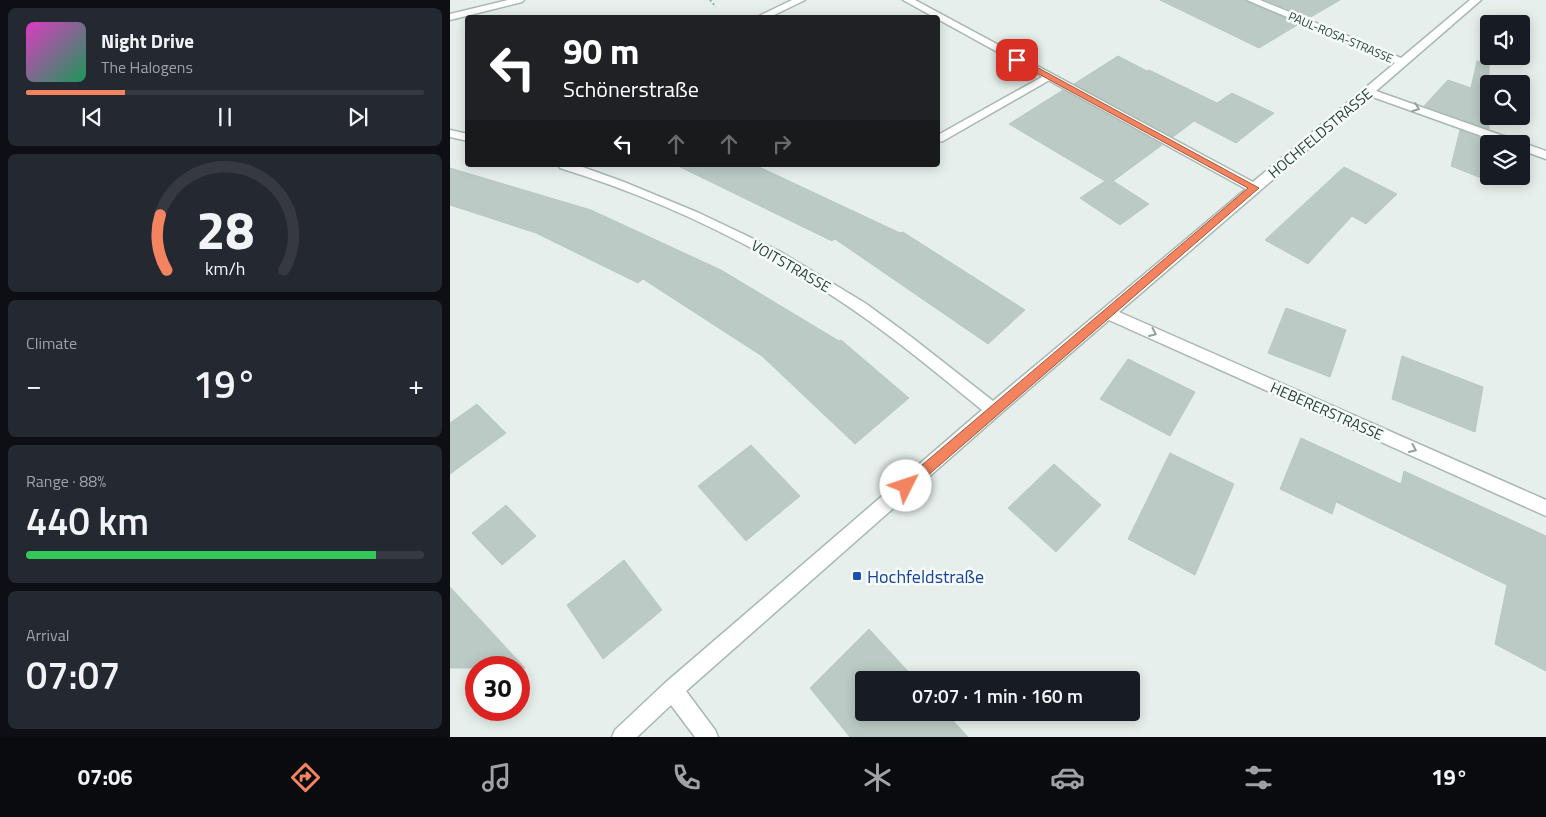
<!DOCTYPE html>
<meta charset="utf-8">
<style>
:root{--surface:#171b24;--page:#242831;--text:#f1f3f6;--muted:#9ea1a6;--line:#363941;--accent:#f4845f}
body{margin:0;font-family:"Titillium Web",sans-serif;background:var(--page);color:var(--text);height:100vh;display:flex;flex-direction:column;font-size:19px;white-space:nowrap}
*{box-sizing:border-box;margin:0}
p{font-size:16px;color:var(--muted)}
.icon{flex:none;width:28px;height:28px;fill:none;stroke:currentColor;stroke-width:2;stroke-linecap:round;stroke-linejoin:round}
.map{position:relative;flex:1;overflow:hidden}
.drawer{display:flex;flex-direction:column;gap:8px;padding:8px;background:#0d0f14;width:450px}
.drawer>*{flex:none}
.banner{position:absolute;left:15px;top:15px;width:475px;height:152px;border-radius:5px;box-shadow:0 2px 12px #0003;background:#202124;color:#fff;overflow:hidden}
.controls{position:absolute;left:1030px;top:15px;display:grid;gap:10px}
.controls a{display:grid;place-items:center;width:50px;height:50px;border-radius:5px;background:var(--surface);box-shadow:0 2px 12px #0003;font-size:25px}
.speed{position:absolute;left:15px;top:656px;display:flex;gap:10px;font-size:25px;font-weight:700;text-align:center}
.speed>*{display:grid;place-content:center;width:65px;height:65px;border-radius:50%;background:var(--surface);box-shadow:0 2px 12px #0003;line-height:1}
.speed .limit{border:8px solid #d22;background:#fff;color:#111}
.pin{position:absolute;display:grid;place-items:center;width:42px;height:42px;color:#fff;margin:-21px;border-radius:10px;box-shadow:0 2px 8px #0006}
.me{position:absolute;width:55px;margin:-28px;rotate:49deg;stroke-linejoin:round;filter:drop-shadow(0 0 4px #0008)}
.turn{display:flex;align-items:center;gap:18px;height:105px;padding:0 15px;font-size:22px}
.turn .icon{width:65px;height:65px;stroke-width:2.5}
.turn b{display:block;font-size:35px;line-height:42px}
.lanes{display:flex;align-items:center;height:48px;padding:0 15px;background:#0003;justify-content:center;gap:25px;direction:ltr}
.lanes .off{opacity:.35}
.big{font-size:38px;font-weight:600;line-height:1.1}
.drawer .widget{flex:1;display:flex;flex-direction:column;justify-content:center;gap:8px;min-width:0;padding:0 18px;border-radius:8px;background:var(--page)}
.drawer .dial{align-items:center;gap:0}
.dial svg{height:130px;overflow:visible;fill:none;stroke:var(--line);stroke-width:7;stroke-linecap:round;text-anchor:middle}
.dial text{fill:var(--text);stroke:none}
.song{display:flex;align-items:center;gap:15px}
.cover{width:60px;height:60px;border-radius:8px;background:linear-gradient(135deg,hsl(310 70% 55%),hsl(150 70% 35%))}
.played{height:5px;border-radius:2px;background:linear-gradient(90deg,var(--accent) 25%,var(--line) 25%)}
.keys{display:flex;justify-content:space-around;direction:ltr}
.heat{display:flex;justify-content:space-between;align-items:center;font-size:28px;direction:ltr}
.charge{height:8px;border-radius:4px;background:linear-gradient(90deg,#34c759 88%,var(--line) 0)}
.trip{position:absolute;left:405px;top:671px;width:285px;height:50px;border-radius:5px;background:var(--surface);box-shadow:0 2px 12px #0003;font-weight:600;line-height:50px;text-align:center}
.tab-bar{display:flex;height:80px;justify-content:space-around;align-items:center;background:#090b0e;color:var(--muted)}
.tab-bar .icon{width:35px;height:35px}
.tab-bar .selected{color:var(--accent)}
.tab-bar b{font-size:22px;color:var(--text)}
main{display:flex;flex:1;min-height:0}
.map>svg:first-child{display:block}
.building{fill:#bbcac4;stroke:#b8c9c2}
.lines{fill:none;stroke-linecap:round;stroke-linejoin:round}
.service-casing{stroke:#a8b8b2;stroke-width:3}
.minor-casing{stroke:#a8b8b2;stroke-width:3}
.path{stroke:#86b3a5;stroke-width:2;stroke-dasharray:2 2.5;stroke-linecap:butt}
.service{fill:#fff;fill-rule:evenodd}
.minor{fill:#fff;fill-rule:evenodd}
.oneway{stroke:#92a09c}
.route{fill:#f4845f;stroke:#9f563e}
.transit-dot{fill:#1a4fb4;stroke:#f7fbf9;stroke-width:2}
.labels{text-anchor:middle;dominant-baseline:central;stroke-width:5;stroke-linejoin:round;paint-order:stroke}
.far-street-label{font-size:12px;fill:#24423a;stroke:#f7fbf9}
.street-label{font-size:15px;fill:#24423a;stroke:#f7fbf9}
.near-transit-label{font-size:18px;fill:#164399;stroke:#f7fbf9;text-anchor:start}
</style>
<main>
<section class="drawer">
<div class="widget">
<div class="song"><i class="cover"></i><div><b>Night Drive</b><p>The Halogens</p></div></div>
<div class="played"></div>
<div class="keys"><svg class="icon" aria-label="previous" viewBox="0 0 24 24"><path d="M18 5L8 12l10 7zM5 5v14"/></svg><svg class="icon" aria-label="pause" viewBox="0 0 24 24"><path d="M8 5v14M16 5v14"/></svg><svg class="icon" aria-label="next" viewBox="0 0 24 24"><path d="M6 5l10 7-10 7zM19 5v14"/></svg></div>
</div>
<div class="widget dial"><svg viewBox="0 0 100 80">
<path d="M14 69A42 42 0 1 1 86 69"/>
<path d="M14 69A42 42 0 0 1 10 35" stroke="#f4845f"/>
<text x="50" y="56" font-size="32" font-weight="700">28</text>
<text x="50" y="72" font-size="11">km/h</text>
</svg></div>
<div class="widget"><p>Climate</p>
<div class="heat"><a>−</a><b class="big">19°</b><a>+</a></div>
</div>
<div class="widget"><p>Range · 88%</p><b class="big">440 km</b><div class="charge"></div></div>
<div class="widget"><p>Arrival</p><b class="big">07:07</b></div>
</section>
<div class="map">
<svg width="1096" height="737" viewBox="0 0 1096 737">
<rect width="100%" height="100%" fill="#e6efeb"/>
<path class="building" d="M 710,0 L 795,0 L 849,24 L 809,48 Z
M 815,0 L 890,0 L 859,18 Z
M 668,56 L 697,71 L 699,70 L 767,103 L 782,93 L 824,113 L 786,143 L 744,121 L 723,137 L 624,84 Z
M 1027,61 L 1039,63 L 1039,129 L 974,106 L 998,80 L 1021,88 Z
M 613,90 L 712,145 L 663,181 L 699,204 L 670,225 L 630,198 L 655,181 L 559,124 Z
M 1010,130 L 1039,141 L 1039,181 L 1001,166 Z
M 226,165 L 305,165 L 450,233 L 453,232 L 575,310 L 538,344 L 385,239 L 382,241 Z
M 894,167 L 947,194 L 916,224 L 902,216 L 858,264 L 815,240 Z
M 0,168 L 141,210 L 271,270 L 389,341 L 391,340 L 459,398 L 405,444 L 312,356 L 193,279 L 188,283 L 86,233 L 0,205 Z
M 836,308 L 896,330 L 880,377 L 818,353 Z
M 952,356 L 1033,387 L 1025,432 L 942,399 Z
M 678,359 L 745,392 L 720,436 L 650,399 Z
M 27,404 L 56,433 L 0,474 L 0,423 Z
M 851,438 L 951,484 L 954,471 L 1096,536 L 1096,671 L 1045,644 L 1057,585 L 886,502 L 882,514 L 830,489 Z
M 301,445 L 350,496 L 296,541 L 248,486 Z
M 720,453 L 784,484 L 745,575 L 678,539 Z
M 604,464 L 651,505 L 606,552 L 558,508 Z
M 56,505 L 86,536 L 52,565 L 22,533 Z
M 174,560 L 212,610 L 153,659 L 117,605 Z
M 0,587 L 75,668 L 0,668 Z
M 419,629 L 466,680 L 414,680 L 414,712 L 495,712 L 518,737 L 400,737 L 360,688 Z"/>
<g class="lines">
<defs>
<path id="service" d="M 342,0 L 355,0 L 318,18 L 305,18 Z
M 599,73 L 604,76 L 603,78 L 493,141 L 488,142 L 488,135 Z"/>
<path id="minor" d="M 58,0 L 74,0 L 72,2 L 0,20 L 0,14 Z
M 453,0 L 465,0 L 803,182 L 945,63 L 797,0 L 810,0 L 951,58 L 1020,0 L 1031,0 L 926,91 L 1096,151 L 1096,159 L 1071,150 L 1071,144 L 1054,144 L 920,96 L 669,312 L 1096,500 L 1096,516 L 659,320 L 549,415 L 236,691 L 265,730 L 268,737 L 245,737 L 221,705 L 187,737 L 162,737 L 165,730 L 215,683 L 532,410 C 483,370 434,329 381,295 C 298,241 204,197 110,168 L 108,165 L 127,165 L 174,182 L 249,213 L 329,251 L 415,303 L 460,336 L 543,401 L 796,189 Z
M 0,130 L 18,134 L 18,141 L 0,137 Z"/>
</defs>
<use href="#service" class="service-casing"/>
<use href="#minor" class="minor-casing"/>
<path class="path" d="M 260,0 L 266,7"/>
<use href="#service" class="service"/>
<use href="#minor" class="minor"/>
</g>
<defs><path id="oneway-chevron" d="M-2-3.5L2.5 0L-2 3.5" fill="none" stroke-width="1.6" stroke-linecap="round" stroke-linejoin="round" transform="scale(1.25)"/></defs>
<g class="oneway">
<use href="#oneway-chevron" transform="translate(966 108) rotate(20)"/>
<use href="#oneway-chevron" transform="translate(703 333) rotate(24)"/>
<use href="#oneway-chevron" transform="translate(963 449) rotate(24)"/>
</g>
<path class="route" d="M 565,58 L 570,58 L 809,188 L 461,490 L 456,492 L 452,490 L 450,486 L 452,482 L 798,188 L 565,61 Z"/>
<rect class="transit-dot" x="402" y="571" width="10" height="10" rx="2.5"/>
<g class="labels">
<g class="far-street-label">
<text transform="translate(891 37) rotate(23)">PAUL-ROSA-STRASSE</text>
</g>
<g class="street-label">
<text transform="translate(870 133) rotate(-40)">HOCHFELDSTRASSE</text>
<text transform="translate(341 266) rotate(30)">VOITSTRASSE</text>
<text transform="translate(877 411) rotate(24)">HEBERERSTRASSE</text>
</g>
<g class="near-transit-label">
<text x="417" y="576">Hochfeldstraße</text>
</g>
</g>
</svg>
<div class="controls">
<a><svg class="icon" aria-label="sound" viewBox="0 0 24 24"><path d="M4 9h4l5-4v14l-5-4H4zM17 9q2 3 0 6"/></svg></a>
<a><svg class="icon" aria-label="search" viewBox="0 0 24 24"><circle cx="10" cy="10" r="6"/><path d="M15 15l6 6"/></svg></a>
<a><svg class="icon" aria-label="layers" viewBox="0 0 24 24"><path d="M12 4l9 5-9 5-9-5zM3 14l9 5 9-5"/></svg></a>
</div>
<div class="speed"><div class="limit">30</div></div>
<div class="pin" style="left:567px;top:60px;background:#d93025"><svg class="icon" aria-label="arrive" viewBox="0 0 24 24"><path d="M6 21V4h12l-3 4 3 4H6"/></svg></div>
<svg class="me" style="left:456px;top:486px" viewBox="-20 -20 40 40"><circle r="19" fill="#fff"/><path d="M0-13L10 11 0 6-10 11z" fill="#f4845f"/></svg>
<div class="trip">07:07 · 1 min · 160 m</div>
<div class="banner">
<div class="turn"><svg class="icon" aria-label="left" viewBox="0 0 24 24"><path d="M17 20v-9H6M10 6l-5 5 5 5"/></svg><div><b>90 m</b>Schönerstraße</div></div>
<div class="lanes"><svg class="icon" aria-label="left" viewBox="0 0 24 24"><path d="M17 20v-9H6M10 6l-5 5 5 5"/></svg><svg class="icon off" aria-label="ahead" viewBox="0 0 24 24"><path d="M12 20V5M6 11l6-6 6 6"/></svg><svg class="icon off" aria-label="ahead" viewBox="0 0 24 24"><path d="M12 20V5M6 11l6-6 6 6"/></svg><svg class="icon off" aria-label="right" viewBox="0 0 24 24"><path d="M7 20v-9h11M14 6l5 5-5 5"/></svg></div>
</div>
</div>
</main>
<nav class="tab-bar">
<b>07:06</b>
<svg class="icon selected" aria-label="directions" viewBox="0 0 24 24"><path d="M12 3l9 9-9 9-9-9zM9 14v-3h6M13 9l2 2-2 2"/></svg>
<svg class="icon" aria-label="music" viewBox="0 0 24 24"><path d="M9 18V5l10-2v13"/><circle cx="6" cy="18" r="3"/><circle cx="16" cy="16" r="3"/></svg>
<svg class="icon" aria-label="phone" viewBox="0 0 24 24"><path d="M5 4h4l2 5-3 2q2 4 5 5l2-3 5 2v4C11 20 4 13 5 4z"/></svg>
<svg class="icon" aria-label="climate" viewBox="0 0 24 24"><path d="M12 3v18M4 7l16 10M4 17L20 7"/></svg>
<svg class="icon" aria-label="car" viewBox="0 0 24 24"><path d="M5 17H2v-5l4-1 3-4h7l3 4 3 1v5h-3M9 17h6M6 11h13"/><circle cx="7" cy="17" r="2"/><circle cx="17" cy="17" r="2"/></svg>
<svg class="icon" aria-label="filters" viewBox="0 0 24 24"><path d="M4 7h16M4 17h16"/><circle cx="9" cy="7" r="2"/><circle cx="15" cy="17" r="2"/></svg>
<b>19°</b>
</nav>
